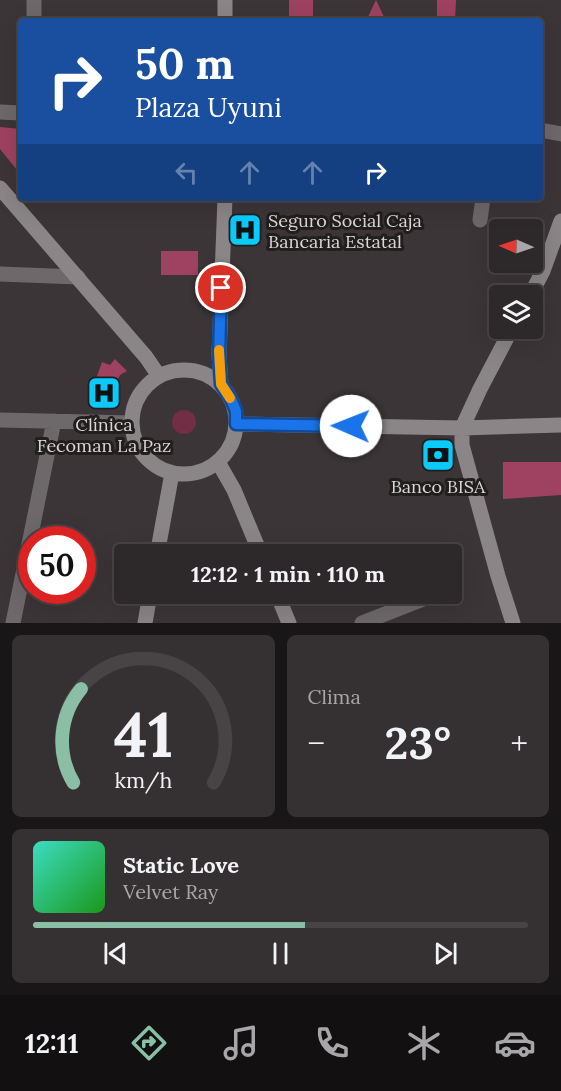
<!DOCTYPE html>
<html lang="es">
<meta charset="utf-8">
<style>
:root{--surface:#2d2829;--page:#353031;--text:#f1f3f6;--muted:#a7a6a8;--line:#484446;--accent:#8abfa5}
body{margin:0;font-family:Lora,serif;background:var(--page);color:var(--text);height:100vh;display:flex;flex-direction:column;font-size:22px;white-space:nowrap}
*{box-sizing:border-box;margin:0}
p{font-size:20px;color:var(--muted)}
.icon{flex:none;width:33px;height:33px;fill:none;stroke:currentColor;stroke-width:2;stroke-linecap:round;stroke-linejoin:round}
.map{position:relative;height:623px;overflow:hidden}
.drawer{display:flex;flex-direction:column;gap:12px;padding:12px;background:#191617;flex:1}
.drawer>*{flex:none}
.banner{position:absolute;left:18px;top:18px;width:525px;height:183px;border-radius:6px;box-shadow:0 6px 24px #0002,0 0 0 2px var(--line);background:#1a4fa0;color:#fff;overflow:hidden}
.needle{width:39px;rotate:272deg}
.buttons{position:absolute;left:489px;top:219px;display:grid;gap:12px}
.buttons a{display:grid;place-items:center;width:54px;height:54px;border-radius:6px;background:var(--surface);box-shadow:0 6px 24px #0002,0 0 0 2px var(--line);font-size:30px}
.speed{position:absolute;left:18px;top:526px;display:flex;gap:12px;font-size:30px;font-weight:700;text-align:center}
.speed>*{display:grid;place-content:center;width:78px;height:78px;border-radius:50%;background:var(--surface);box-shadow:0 6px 24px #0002,0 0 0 2px var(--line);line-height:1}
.speed .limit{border:9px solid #d22;background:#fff;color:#111}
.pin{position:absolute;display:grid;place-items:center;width:51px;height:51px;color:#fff;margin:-26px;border:3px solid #fff;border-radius:50%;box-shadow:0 2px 6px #0007}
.me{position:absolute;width:66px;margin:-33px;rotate:271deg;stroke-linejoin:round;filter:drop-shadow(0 0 4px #0008)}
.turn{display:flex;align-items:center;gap:21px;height:126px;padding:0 18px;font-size:27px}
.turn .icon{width:78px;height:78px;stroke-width:2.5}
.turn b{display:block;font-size:42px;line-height:51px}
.lanes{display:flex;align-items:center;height:57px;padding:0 18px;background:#0003;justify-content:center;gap:30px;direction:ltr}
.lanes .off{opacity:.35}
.big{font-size:45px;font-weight:700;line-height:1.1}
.drawer .tile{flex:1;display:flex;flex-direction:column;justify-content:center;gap:9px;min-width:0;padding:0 21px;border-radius:9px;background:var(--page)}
.drawer .dial{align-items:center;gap:0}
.dial svg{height:156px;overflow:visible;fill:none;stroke:var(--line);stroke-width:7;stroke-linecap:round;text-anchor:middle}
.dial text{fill:var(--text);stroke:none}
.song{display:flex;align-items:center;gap:18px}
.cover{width:72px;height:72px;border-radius:9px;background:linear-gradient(135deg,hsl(170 70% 55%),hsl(120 70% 35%))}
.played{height:6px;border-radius:3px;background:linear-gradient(90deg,var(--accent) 55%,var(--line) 55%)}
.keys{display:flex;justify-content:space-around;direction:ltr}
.heat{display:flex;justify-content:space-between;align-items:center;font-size:33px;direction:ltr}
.drawer .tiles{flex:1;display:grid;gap:12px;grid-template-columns:1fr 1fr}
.tile:last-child{grid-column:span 2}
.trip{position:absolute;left:114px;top:544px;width:348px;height:60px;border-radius:6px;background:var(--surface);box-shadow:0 6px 24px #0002,0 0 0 2px var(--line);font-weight:700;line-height:60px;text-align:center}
.dock{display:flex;height:96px;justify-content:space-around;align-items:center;background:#121010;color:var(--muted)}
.dock .icon{width:42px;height:42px}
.dock .on{color:var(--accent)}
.dock b{font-size:27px;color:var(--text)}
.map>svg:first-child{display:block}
.green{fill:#712e45}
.building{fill:#9f4161}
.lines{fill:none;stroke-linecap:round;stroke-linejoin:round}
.street{stroke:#6d696a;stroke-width:15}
.secondary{stroke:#8a8586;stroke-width:15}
.route-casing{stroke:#114b97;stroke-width:15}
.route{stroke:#1a73e8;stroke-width:10}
.slow{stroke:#f59e0b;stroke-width:10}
.labels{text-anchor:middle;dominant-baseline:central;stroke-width:6;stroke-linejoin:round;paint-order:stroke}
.poi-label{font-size:18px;fill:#dad5d6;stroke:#211e1e}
</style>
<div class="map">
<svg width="561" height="623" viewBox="0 0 561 623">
<rect width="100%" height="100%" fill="#3c3537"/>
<path class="green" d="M172 422a12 12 0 1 1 24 0a12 12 0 1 1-24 0Z"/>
<path class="building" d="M 289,0 L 313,0 L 313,21 L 289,21 Z
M 376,0 L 386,21 L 366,21 Z
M 437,0 L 456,0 L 455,21 L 437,21 Z
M 0,127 L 21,129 L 21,175 L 0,149 Z
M 161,251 L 198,251 L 198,275 L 161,275 Z
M 115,359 L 127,371 L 120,375 L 111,392 L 108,404 L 94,404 L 95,396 L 91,393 L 102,362 L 110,365 Z
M 503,462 L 561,462 L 561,495 L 503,499 Z"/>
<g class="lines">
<path class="street" d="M 34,0 L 34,21
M 0,112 L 21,113
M 540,130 L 561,134
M 480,220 L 483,198
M 0,274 L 78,277
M 0,420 L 132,423
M 13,623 L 54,421
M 362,623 L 436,594"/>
<path class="secondary" d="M 225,0 L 225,21
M 0,188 L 146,357 L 159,376
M 530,296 L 543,271 L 561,221
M 512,328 L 480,389 L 462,428 L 462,445 L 498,576 L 513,623
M132 422a52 52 0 1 1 104 0a52 52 0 1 1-104 0Z
M 221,384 L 219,355 L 225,198
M 236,424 L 462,428 L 561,425
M 218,462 L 234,490 L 261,555
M 157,555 L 172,473
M 277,594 L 289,623
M 145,623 L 150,594"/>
</g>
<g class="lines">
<defs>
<path id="route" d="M 221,288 L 219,355 L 221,384 L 231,399 L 236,411 L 236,424 L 351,426"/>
</defs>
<use href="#route" class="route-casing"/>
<use href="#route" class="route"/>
<path class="slow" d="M 219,350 L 221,384 L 230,398"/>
</g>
<defs>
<symbol id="hospital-square" viewBox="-11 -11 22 22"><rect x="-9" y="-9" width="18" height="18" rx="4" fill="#0acafa" stroke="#211e1e"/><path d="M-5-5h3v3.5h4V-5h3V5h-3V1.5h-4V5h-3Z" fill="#111"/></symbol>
<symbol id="bank-square" viewBox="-11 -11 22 22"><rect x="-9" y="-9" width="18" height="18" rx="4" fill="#0acafa" stroke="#211e1e"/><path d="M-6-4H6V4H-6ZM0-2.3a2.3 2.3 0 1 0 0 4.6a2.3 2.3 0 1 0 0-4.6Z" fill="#111"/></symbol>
</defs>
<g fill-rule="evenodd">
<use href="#hospital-square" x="226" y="211" width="38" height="38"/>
<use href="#hospital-square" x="85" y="374" width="38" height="38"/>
<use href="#bank-square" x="419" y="436" width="38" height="38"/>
</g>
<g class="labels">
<g class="poi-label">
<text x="268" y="220" text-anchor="start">Seguro Social Caja<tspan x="268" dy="21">Bancaria Estatal</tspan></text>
<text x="104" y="424">Clínica<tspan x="104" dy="21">Fecoman La Paz</tspan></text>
<text x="438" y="486">Banco BISA</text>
</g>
</g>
</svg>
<div class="buttons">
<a><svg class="needle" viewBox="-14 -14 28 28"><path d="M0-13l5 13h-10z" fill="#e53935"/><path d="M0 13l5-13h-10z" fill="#a7a6a8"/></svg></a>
<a><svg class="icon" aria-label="layers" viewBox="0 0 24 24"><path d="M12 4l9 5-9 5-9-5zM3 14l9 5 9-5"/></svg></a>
</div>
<div class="speed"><div class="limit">50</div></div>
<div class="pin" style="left:221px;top:288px;background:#d93025"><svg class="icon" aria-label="arrive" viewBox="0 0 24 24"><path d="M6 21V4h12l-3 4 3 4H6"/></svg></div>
<svg class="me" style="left:351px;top:426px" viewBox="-20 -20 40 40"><circle r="19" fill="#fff"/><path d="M0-13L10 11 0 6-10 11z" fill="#1a73e8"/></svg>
<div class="trip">12:12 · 1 min · 110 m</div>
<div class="banner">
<div class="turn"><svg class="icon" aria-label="right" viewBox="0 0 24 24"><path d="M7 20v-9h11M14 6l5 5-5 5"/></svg><div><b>50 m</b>Plaza Uyuni</div></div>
<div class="lanes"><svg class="icon off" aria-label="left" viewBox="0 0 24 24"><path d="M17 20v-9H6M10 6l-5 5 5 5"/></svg><svg class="icon off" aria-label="ahead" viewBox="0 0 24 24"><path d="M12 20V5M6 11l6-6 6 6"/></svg><svg class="icon off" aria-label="ahead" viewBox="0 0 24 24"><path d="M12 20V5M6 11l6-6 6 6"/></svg><svg class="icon" aria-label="right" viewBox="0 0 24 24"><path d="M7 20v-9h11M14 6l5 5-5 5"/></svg></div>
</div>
</div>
<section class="drawer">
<div class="tiles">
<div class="tile dial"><svg viewBox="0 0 100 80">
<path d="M14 69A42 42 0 1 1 86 69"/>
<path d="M14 69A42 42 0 0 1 18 21" stroke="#8abfa5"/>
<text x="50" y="56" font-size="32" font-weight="700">41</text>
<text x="50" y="72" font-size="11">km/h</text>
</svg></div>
<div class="tile"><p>Clima</p>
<div class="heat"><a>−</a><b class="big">23°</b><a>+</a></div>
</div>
<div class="tile">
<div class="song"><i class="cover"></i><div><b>Static Love</b><p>Velvet Ray</p></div></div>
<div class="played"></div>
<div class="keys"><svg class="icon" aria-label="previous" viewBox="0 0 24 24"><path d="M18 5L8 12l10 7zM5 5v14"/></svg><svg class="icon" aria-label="pause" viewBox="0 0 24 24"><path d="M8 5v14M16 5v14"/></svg><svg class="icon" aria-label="next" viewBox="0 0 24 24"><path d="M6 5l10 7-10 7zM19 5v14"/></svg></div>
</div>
</div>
</section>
<nav class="dock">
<b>12:11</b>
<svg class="icon on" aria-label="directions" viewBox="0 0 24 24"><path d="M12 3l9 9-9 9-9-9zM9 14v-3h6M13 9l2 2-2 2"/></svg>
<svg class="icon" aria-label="music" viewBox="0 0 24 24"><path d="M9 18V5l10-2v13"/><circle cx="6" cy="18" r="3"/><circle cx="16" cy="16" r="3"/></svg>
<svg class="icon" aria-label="phone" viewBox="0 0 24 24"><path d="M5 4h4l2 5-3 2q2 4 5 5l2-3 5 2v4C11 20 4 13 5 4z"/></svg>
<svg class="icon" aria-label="climate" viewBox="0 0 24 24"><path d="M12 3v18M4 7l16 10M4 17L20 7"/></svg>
<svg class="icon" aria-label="car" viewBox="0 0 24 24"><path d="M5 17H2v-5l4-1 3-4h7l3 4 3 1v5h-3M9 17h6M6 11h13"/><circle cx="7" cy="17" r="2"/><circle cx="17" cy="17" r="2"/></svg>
</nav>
